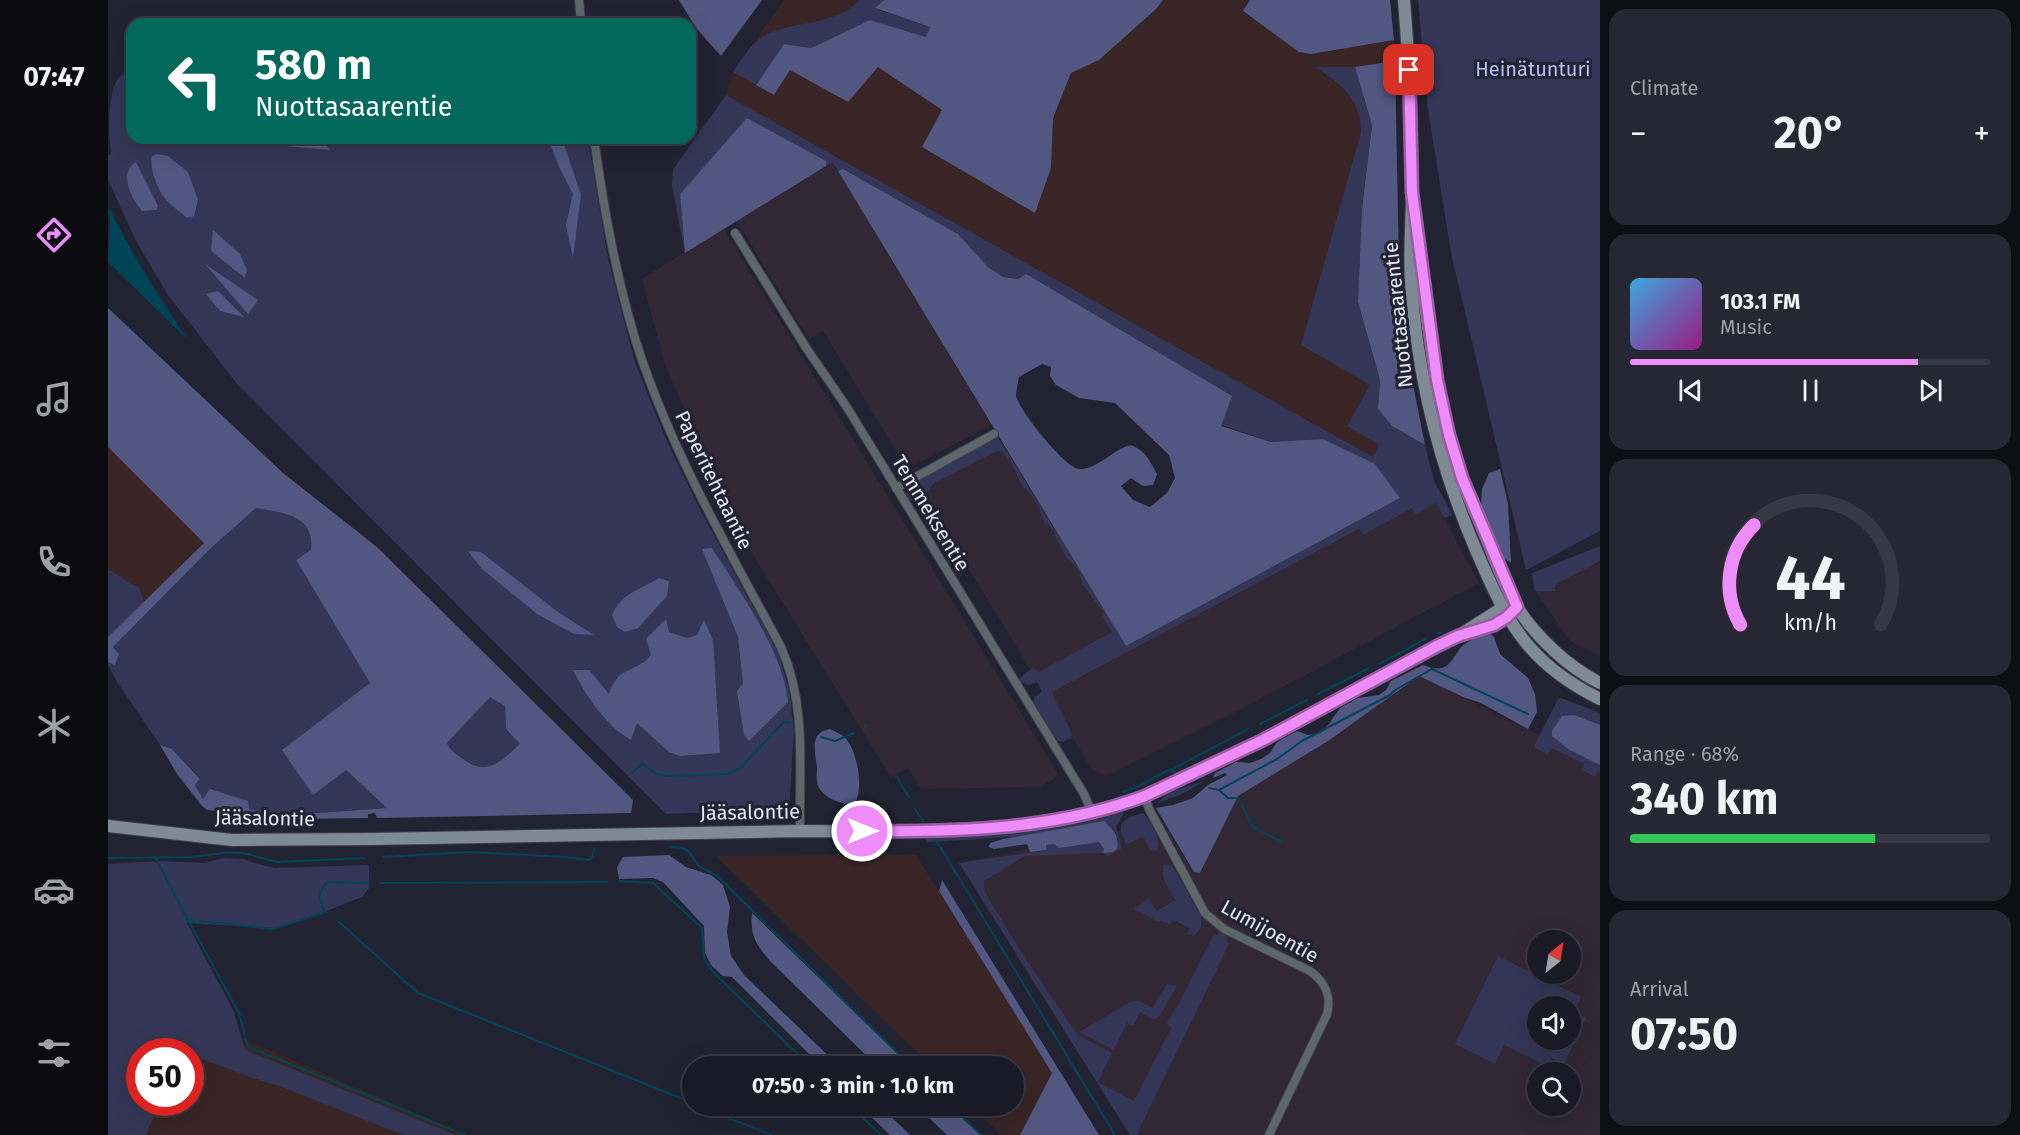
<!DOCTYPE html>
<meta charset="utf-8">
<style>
:root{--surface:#191a26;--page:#262732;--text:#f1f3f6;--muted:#9fa1a7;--line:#373843;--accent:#ed8cfa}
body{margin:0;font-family:"Fira Sans",sans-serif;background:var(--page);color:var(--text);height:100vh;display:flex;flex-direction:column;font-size:22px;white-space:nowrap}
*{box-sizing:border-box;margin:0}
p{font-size:20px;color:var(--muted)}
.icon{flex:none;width:33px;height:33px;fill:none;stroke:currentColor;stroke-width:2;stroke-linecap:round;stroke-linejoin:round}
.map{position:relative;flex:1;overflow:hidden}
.sheet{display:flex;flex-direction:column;gap:9px;padding:9px;background:#0e0e15;width:420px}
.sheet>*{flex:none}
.guide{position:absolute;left:18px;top:18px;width:570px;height:126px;border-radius:18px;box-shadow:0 6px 24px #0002,0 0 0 2px var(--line);background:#00695c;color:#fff;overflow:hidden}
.needle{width:39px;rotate:30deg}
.controls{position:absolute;left:1419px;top:930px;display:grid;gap:12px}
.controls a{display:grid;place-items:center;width:54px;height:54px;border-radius:50%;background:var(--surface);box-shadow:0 6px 24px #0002,0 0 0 2px var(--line);font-size:30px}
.speed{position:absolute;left:18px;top:1038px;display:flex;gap:12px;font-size:30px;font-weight:700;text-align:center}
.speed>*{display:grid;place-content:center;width:78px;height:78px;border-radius:50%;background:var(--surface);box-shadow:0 6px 24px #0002,0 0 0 2px var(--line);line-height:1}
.speed .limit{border:9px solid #d22;background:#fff;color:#111}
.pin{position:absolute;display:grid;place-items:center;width:51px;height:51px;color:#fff;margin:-26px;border-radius:12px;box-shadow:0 3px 9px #0006}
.me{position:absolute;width:66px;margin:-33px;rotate:90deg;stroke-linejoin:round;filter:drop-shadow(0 0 4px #0008)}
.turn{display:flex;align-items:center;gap:21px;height:126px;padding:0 30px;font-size:27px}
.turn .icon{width:78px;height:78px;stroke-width:2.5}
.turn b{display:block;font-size:42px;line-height:51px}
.big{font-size:45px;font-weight:700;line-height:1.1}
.sheet .card{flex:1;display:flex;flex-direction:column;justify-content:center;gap:9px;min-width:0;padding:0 21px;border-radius:18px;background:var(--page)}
.sheet .dial{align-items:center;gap:0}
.dial svg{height:156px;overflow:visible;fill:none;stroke:var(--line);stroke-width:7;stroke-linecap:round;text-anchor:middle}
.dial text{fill:var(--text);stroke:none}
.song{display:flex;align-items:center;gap:18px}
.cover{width:72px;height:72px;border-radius:9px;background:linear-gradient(135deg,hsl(200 70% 55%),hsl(310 70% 35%))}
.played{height:6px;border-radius:3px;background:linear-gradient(90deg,var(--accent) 80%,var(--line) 80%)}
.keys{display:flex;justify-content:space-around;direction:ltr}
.heat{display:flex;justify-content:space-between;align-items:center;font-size:33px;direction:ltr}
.charge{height:9px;border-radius:4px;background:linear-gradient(90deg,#34c759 68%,var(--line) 0)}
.trip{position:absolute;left:574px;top:1056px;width:342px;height:60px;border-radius:30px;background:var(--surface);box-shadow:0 6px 24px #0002,0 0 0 2px var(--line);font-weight:700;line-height:60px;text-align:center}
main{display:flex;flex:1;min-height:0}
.tabs{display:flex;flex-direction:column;width:108px;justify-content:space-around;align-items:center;background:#0a0a0f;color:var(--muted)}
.tabs .icon{width:42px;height:42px}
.tabs .selected{color:var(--accent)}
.tabs b{font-size:27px;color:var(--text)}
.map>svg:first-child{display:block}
.commercial{fill:#312735;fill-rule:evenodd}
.industrial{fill:#392526;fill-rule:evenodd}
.green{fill:#333656;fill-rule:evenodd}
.forest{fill:#525781;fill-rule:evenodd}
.water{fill:#004457}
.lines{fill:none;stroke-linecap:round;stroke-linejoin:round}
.stream{stroke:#004457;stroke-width:2}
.street-casing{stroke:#3d3f4d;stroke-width:10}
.secondary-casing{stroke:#3d3f4d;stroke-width:14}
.street{stroke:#5e666b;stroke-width:8}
.secondary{stroke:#7f8b94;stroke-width:12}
.route-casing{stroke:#9a5ba2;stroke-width:15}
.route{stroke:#ed8cfa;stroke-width:10}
.labels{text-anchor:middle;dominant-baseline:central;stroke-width:6;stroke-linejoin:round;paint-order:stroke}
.park-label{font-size:20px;fill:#b7bef5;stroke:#212332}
.street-label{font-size:20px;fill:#e6e8f3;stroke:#212332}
</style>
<main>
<nav class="tabs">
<b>07:47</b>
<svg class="icon selected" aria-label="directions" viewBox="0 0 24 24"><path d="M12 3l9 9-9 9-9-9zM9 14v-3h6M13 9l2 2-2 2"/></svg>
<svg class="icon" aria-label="music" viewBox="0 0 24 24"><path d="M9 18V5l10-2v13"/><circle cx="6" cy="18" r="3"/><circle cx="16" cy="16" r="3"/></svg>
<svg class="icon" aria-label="phone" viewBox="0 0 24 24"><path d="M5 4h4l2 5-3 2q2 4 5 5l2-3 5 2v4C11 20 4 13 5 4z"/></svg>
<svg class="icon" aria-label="climate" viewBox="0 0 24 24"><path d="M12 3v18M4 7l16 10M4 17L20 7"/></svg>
<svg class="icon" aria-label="car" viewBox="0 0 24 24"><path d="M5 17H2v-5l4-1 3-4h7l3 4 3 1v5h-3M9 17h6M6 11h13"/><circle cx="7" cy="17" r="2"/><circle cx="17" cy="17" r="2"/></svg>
<svg class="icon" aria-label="filters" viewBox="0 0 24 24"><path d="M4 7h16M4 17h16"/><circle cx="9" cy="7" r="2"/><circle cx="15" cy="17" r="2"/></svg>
</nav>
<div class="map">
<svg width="1492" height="1135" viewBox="0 0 1492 1135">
<rect width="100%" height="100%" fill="#212332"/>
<path class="commercial" d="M 725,162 L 883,425 L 807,465 L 795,462 L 715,331 L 701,339 L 628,220 Z
M 615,228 L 951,775 L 933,787 L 813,789 L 800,768 L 783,777 L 645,555 L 583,425 L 556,362 L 534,279 Z
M 893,441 L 1012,635 L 936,676 L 924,672 L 814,493 L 818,482 Z
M 1322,491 L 1371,583 L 1133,709 L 998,776 L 985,771 L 943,703 L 946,691 Z
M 1492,561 L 1492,656 L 1462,641 L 1427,591 L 1447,591 L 1447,585 Z
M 1312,676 L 1492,765 L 1492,1135 L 1022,1135 L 851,863 L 1055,821 L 1085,872 L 1092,873 L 1130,796 L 1220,741 ZM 1430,940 L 1462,940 L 1462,974 L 1430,974 ZM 1430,1006 L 1462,1006 L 1462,1040 L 1430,1040 ZM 1430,1072 L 1462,1072 L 1462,1106 L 1430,1106 Z"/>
<path class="industrial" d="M 676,0 L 752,0 L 744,8 L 722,19 L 670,31 L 656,37 L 645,44 Z
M 1055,0 L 1142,0 L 1135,12 L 1203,54 L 1286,40 L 1287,61 L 1247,67 L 1208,68 L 1229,83 L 1245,98 L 1253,117 L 1253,132 L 1193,345 L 1262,385 L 1239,426 L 1271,445 L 1265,457 L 618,95 L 625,72 L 666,95 L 682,70 L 770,66 L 834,111 L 815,147 L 943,168 L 945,118 L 963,73 L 991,60 L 1048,9 Z
M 0,447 L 96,543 L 0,638 Z
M 808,855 L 945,1073 L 912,1135 L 893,1135 L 863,1106 L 906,1106 L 906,1066 L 823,1066 L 608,856 Z
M 38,997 L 359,1135 L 0,1135 L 0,1073 ZM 32,1052 L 82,1052 L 82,1102 L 32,1102 Z"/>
<path class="green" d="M 752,0 L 776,0 L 768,9 L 822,27 L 818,37 L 762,20 L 703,48 L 676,44 L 648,85 L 625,72 C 634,59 642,44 656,36 C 688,19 723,28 752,0 Z
M 1310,0 L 1492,0 L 1492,531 L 1418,570 L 1343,253 L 1319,103 Z
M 1207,67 L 1247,67 L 1264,125 L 1254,209 L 1250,302 L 1272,380 L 1270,409 L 1284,426 L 1317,445 L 1326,481 L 1344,514 L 1343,516 L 1336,518 L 1328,503 L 1308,515 L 1304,508 L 1255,535 L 1251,529 L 946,691 L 945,696 L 962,729 L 964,738 L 955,742 L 950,741 L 925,702 L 927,697 L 934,691 L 929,682 L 921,685 L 912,682 L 911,679 L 925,667 L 931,672 L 1004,632 L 995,618 L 995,611 L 974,584 C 974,575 967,562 959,559 L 942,526 L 938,525 C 934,519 933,514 931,507 C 927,497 918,492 913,484 C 906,470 905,463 893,451 L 887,452 L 825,484 C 820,492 812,501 802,501 L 798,495 L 802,485 L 890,437 L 1018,646 L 1292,498 L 1215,439 L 1163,442 L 1113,425 L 1123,396 L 910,279 L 895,277 L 880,267 L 850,234 L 735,169 L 730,171 L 725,163 L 718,166 L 717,161 L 640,119 L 572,194 L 577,253 L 564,186 L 565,169 L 618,95 L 1265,457 L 1271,445 L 1239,426 L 1262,385 L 1193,345 L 1253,132 C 1252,96 1234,86 1207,67 Z
M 24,71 L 24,138 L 480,138 L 500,259 L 527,363 L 560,444 L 592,510 L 670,652 L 681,689 L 686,732 L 681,809 L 558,814 L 130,385 L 60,295 L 28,241 L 0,180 L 0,156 L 3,154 C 0,137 0,98 8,82 C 12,75 18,73 24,71 Z
M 148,508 C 175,513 207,515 203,551 L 188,560 L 262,683 L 175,750 L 238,770 L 280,808 L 195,814 L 141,810 L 95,799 L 87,785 L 92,778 L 64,749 L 52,745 L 9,682 L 0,665 L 0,662 L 7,664 L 11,654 L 5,647 L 102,549 Z
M 1492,546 L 1492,561 L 1447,585 L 1447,591 L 1427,591 L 1424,573 Z
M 0,570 C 12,574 19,584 31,587 L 36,602 L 0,638 Z
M 382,696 L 397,705 L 398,729 L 412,744 C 393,761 380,777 355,759 C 349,754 342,751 339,743 Z
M 1453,698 L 1492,713 L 1492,772 L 1490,771 L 1487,777 L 1474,770 L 1476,764 L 1444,748 L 1440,755 L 1427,748 L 1427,744 L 1450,699 Z
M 1096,781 L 1076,793 L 1049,804 L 1059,793 Z
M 1015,809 L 1015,815 L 1008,827 L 1014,848 L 1000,856 L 995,853 L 917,856 L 876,881 L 877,892 L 888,911 L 919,961 L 970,1035 L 1004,1053 L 990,1082 L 1026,1101 L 1063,1028 L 1059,1023 L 1070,1005 L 1105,936 L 1113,933 L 1118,936 L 1121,944 L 1030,1132 L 1031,1135 L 1022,1135 L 851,863 L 938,850 L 938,845 L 946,844 L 951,848 L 991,842 L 996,849 L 1009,849 L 1010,839 L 921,836 L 820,842 L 815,836 C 883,835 950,831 1015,809 Z
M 1035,813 C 1043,822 1056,841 1048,851 L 1042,850 L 1036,838 L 1031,838 L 1019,845 C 1007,824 1013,819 1035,813 Z
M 115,858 L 136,859 L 147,863 L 167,868 L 261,865 L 261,888 L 254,897 L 211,914 L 166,928 L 79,923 L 126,1012 L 137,1050 L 348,1135 L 295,1135 L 174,1087 L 142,1077 L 86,1056 L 83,1056 L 82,1052 L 32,1052 L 32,1102 L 51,1103 L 38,1135 L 0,1135 L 0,864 L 53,861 L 97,863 Z
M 1056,864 L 1065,867 L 1093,916 L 1093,928 L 1086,936 L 1079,934 L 1082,928 L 1065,920 L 1062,925 L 1052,920 L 1051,922 L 1026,909 L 1041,898 L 1049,911 L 1067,900 C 1061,889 1051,877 1056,864 Z
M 1390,956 L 1473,997 L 1466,1012 L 1478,1018 L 1456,1064 L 1443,1058 L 1439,1066 L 1396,1045 L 1387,1064 L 1347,1044 ZM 1430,1006 L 1462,1006 L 1462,1040 L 1430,1040 Z
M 1059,984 L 1069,986 L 1051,1017 L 1046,1020 L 1032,1012 L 1025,1026 L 1019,1023 L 1006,1050 L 971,1032 L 1022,1002 L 1031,1001 L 1045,1008 Z"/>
<path class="forest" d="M 571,0 L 654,0 L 613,56 L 588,28 Z
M 776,0 L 1055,0 L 1048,9 L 991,60 L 963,73 L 945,118 L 943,168 L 927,213 L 814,147 L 834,110 L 770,67 L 740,102 L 682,70 L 666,95 L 648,85 L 676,44 L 703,48 L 762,20 L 818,37 L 822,27 L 767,8 Z
M 1142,0 L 1282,0 L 1286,40 L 1203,54 L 1191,52 L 1135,11 Z
M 1287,61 L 1292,319 L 1317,445 L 1284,426 L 1270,409 L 1272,380 L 1250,302 L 1254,209 L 1264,125 L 1247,67 Z
M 639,118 L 718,161 L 718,166 L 577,253 L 572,194 Z
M 103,138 L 212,138 L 222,150 L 103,139 Z
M 437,138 L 454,138 L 473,195 L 465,258 L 458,225 L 465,194 L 452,169 L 441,141 Z
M 48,154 L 60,156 L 80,172 L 90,200 L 86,216 L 79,218 C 73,212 66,208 60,202 C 50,192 41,169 44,156 Z
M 28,162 L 50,206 L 48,210 L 34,211 C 23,198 10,173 28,162 Z
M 735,169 L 850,234 L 880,267 L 895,277 L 910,279 L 918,274 L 1124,396 L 1113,426 L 1163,442 L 1215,439 L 1267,464 L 1292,498 L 1018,646 L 730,171 ZM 934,364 L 943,367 L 942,376 L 948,385 L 971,398 L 1007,403 L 1061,455 L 1067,478 L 1059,493 L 1042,507 L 1025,500 L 1013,486 L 1023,478 L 1035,486 L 1045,485 L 1049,474 C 1043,463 1038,451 1025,446 C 1013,442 990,471 971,469 C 957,468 911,410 908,396 C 908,391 910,383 911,377 Z
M 105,230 L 132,254 L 139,270 L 137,278 L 103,251 Z
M 97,264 L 150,300 L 140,314 Z
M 110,291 L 136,317 L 112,311 L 98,294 Z
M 0,308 L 175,473 L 269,547 L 525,800 L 523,813 L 269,818 L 267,813 L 260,814 L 260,818 L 186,819 L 99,810 L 94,806 L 69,774 L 52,745 L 64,749 L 92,779 L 87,785 L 95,799 L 102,789 L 140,801 L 141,810 L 195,814 L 279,808 L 238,770 L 205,795 L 174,750 L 262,683 L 188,560 L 203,550 C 207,515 175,513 148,508 L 102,549 L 5,647 L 11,654 L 7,665 L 0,662 L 0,637 L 96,543 L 0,447 ZM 382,697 L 397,706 L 398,729 L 412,744 C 393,761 380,777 355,759 C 349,754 342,751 339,743 Z
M 1392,469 L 1400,504 L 1403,563 L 1394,557 L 1373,505 L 1374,489 L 1381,473 Z
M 604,548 C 632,593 675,650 680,702 L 641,741 L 636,735 L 629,691 L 635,683 L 630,637 L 594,549 Z
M 360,551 L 373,552 L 450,612 L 486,635 L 466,634 L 429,614 L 374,569 Z
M 551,578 L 561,581 L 559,596 L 530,628 L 517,632 L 509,627 L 504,615 C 514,593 531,590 551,578 Z
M 558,619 L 561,632 L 579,638 L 589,635 L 596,620 L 605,640 L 612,753 L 572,756 L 561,752 L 529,723 L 523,740 C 497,725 478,696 465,670 L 481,670 L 501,694 C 509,665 530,673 543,655 L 538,639 Z
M 1381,632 L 1386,637 L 1392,654 L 1420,678 L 1427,694 L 1429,712 L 1420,729 L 1373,703 L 1355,697 L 1311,676 L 1220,741 L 1130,796 L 1092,873 L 1086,872 L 1048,808 L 1065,805 L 1085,798 L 1100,785 L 1119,775 L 1117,773 L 1105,778 L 1107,773 L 1128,762 L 1142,763 L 1153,759 L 1162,753 L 1169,742 L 1189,731 L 1200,735 L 1212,733 L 1221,724 L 1232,708 L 1250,698 L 1271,695 L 1278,690 L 1283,681 L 1315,665 C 1345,677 1342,655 1358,643 C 1365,639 1373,635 1381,632 Z
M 1466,715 L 1492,725 L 1492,765 L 1460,749 L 1444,736 L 1444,730 L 1454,716 Z
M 722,729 C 728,732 734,734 738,739 C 750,752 756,791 746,805 C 734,804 716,799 710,786 C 708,781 709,772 709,767 C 707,752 701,732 722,729 Z
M 996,821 C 1004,829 1012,836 1009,849 L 1005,852 L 995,853 L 996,849 L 991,842 L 951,848 L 946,844 L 938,845 L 938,850 L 922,852 L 919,844 L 886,849 L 881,847 L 882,843 L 895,839 Z
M 561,855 L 578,867 L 603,875 L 615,885 L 622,907 L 619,932 L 623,956 L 636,975 L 731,1066 L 713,1066 L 624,977 L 615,976 L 603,965 L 597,953 L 596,926 L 555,882 L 545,878 L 511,879 L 509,867 L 515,857 Z
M 834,880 L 991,1135 L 912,1135 L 944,1073 L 831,891 Z
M 644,913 L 802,1066 L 769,1066 L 663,962 C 648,944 642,937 644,913 Z
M 752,1106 L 772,1106 L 802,1135 L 782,1135 Z
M 809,1106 L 843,1106 L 873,1135 L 839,1135 Z"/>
<path class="water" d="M 2,210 C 25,255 51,298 80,340 L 0,262 L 2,220 L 0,211 Z"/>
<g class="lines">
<path class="stream" d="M 1329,633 L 1333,633
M 1271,664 L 1318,639
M 1210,694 L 1261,668
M 1152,724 L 1199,700
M 755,727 L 758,725
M 713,737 L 727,741 L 746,733
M 1063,770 L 1140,729
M 524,773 L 534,764 L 549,774 L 558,776 L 619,774 L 625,772 L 634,766 L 676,722 L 682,723
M 788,776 L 801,797
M 1101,788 L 1111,790 L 1120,798 L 1128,798 L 1132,801
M 1111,790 L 1169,759 L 1194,741 L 1282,695 L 1287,690 L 1324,669 L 1420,714
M 1015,792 L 1031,786 L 1060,770 L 1070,773
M 1134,805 L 1145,827 L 1174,842
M 807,809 L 816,822
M 828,840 L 1007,1135
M 562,847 C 589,847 580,859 594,868 C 599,871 604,872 608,875 L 803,1066
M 47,857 L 80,920 L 165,929 L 218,912
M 275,857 L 362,852 L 456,857 L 480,860 L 484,858 L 486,849
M 0,858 L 85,857 L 120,852 L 140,854 L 168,862 L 257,858
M 511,881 L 545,883 L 594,928 L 596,959 L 604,971 L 702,1066
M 272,883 L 499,882
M 219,913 C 210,903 209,891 220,882 L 260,883
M 80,920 L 131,1013 L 140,1047 L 357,1135
M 231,922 L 310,993 L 585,1103
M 590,1106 L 664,1135
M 742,1106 L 773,1135
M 843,1106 L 873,1135"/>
<defs>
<path id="street" d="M 471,0 L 473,24
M 486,138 C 496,212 510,290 534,360 C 569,461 623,554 673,647 C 699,705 691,769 692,831
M 627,233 L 697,346 L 740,409 L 976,794 L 984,813
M 788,488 L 886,434
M 1037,796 L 1041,809 L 1097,913 L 1116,929 L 1202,971 C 1216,981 1224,996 1219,1014 L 1161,1135"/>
<path id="secondary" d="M 1296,0 C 1301,63 1305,127 1304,191 C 1304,221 1301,251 1303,282 C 1309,375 1331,464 1368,550 C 1399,622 1419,663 1492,699
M 1309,232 C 1316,299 1324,368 1340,434 C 1349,468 1363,500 1376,532 C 1386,557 1395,584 1409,607 C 1428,637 1460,667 1492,683
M 1366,631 L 1386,625 L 1403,613
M 0,826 L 124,840 L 264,839 L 692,831 L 810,832 L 923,825 L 984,813 L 1037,796 L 1155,740 L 1350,636 L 1394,608 L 1409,607"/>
</defs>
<use href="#street" class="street-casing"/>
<use href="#secondary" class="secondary-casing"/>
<use href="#street" class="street"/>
<use href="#secondary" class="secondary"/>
</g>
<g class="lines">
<defs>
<path id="route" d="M 754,831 C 850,832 946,830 1037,796 L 1155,740 L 1329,646 L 1350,636 L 1386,625 L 1399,617 L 1409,607 L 1354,478 L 1341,435 L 1329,380 L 1304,192 L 1301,70"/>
</defs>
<use href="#route" class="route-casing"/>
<use href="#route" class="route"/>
</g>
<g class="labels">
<g class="park-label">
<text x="1425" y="69">Heinätunturi</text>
</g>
<g class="street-label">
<text transform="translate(1290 315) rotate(-96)">Nuottasaarentie</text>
<text transform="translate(606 480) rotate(64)">Paperitehtaantie</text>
<text transform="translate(823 513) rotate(59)">Temmeksentie</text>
<text transform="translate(642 812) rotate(-1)">Jääsalontie</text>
<text transform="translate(157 818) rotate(1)">Jääsalontie</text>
<text transform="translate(1162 931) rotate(29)">Lumijoentie</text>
</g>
</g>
</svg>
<div class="controls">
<a><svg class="needle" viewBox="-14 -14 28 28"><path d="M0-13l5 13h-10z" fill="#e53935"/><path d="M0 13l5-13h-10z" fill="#9fa1a7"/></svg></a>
<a><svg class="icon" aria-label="sound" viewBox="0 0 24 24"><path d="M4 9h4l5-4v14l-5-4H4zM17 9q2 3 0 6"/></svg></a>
<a><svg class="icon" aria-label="search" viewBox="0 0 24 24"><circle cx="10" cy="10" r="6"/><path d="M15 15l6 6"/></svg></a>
</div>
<div class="speed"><div class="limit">50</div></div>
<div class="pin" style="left:1301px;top:70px;background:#d93025"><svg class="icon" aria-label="arrive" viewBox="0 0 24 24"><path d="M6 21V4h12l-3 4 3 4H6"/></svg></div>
<svg class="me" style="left:754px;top:831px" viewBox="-20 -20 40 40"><circle r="17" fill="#ed8cfa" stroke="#fff" stroke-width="3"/><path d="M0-11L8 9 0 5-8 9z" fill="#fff"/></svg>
<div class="trip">07:50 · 3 min · 1.0 km</div>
<div class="guide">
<div class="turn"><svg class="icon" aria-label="left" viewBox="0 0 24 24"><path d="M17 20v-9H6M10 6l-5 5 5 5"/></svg><div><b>580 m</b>Nuottasaarentie</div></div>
</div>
</div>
<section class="sheet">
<div class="card"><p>Climate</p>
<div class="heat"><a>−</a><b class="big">20°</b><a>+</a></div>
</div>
<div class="card">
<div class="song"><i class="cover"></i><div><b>103.1 FM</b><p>Music</p></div></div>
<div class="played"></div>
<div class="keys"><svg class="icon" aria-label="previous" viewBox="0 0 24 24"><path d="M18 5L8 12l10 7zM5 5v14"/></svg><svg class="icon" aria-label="pause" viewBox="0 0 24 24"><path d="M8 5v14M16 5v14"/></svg><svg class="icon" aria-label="next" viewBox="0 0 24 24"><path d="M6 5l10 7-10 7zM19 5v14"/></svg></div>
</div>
<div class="card dial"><svg viewBox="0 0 100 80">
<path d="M14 69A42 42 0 1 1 86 69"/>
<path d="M14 69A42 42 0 0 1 21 18" stroke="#ed8cfa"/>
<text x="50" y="56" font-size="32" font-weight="700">44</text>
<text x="50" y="72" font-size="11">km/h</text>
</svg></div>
<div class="card"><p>Range · 68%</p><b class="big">340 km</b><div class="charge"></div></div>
<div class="card"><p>Arrival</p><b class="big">07:50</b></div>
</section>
</main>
